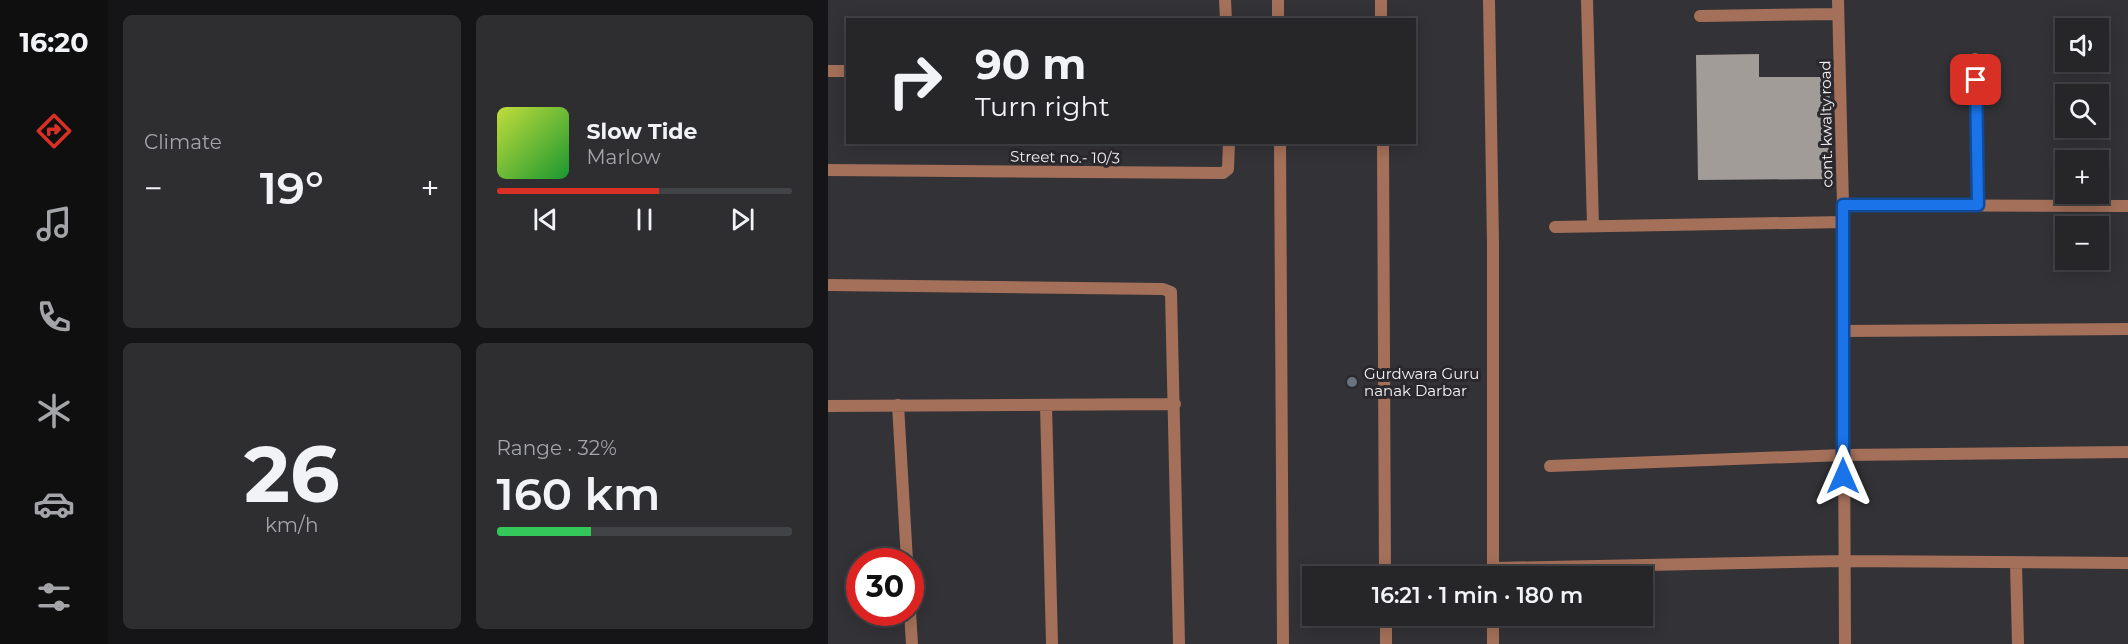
<!DOCTYPE html>
<meta charset="utf-8">
<style>
:root{--surface:#262629;--page:#2e2e31;--text:#f1f3f6;--muted:#a4a5a8;--line:#424346;--accent:#d93025}
body{margin:0;font-family:Montserrat,sans-serif;background:var(--page);color:var(--text);height:100vh;display:flex;flex-direction:column;font-size:22px;white-space:nowrap}
*{box-sizing:border-box;margin:0}
p{font-size:20px;color:var(--muted)}
.icon{flex:none;width:33px;height:33px;fill:none;stroke:currentColor;stroke-width:2;stroke-linecap:round;stroke-linejoin:round}
.map{position:relative;flex:1;overflow:hidden}
.drawer{display:flex;flex-direction:column;gap:15px;padding:15px;background:#151517;width:720px}
.drawer>*{flex:none}
.top-card{position:absolute;left:18px;top:18px;width:570px;height:126px;border-radius:0px;box-shadow:0 3px 15px #0003,0 0 0 2px var(--line);background:#262629;color:var(--text);overflow:hidden}
.buttons{position:absolute;left:1227px;top:18px;display:grid;gap:12px}
.buttons a{display:grid;place-items:center;width:54px;height:54px;border-radius:0px;background:var(--surface);box-shadow:0 3px 15px #0003,0 0 0 2px var(--line);font-size:30px}
.speed{position:absolute;left:18px;top:548px;display:flex;gap:12px;font-size:30px;font-weight:700;text-align:center}
.speed>*{display:grid;place-content:center;width:78px;height:78px;border-radius:50%;background:var(--surface);box-shadow:0 3px 15px #0003,0 0 0 2px var(--line);line-height:1}
.speed .limit{border:9px solid #d22;background:#fff;color:#111}
.pin{position:absolute;display:grid;place-items:center;width:51px;height:51px;color:#fff;margin:-26px;border-radius:12px;box-shadow:0 3px 9px #0006}
.me{position:absolute;width:66px;margin:-33px;rotate:0deg;stroke-linejoin:round;filter:drop-shadow(0 0 4px #0008)}
.turn{display:flex;align-items:center;gap:21px;height:126px;padding:0 30px;font-size:27px}
.turn .icon{width:78px;height:78px;stroke-width:2.5}
.turn b{display:block;font-size:42px;line-height:51px}
.big{font-size:45px;font-weight:600;line-height:1.1}
.drawer .tile{flex:1;display:flex;flex-direction:column;justify-content:center;gap:9px;min-width:0;padding:0 21px;border-radius:9px;background:var(--page)}
.drawer .dial{align-items:center;gap:0}
.dial b{font-size:78px;line-height:1}
.song{display:flex;align-items:center;gap:18px}
.cover{width:72px;height:72px;border-radius:9px;background:linear-gradient(135deg,hsl(70 70% 55%),hsl(130 70% 35%))}
.played{height:6px;border-radius:3px;background:linear-gradient(90deg,var(--accent) 55%,var(--line) 55%)}
.keys{display:flex;justify-content:space-around;direction:ltr}
.heat{display:flex;justify-content:space-between;align-items:center;font-size:33px;direction:ltr}
.charge{height:9px;border-radius:4px;background:linear-gradient(90deg,#34c759 32%,var(--line) 0)}
.drawer .tiles{flex:1;display:grid;gap:15px;grid-template-columns:repeat(2,1fr)}
.trip{position:absolute;left:474px;top:566px;width:351px;height:60px;border-radius:0px;background:var(--surface);box-shadow:0 3px 15px #0003,0 0 0 2px var(--line);font-weight:600;line-height:60px;text-align:center}
main{display:flex;flex:1;min-height:0}
.menu{display:flex;flex-direction:column;width:108px;justify-content:space-around;align-items:center;background:#0f0f10;color:var(--muted)}
.menu .icon{width:42px;height:42px}
.menu .on{color:var(--accent)}
.menu b{font-size:27px;color:var(--text)}
.map>svg:first-child{display:block}
.building{fill:#a29c98}
.lines{fill:none;stroke-linecap:round;stroke-linejoin:round}
.street{stroke:#a47059;stroke-width:12}
.route-casing{stroke:#114b97;stroke-width:15}
.route{stroke:#1a73e8;stroke-width:10}
.worship-dot{fill:#6b7280;stroke:#2a282d;stroke-width:2}
.labels{text-anchor:middle;dominant-baseline:central;stroke-width:6;stroke-linejoin:round;paint-order:stroke}
.street-label{font-size:15px;fill:#f3f3f6;stroke:#2a282d}
.poi-label{font-size:15px;fill:#f3f3f6;stroke:#2a282d;text-anchor:start}
</style>
<main>
<nav class="menu">
<b>16:20</b>
<svg class="icon on" aria-label="directions" viewBox="0 0 24 24"><path d="M12 3l9 9-9 9-9-9zM9 14v-3h6M13 9l2 2-2 2"/></svg>
<svg class="icon" aria-label="music" viewBox="0 0 24 24"><path d="M9 18V5l10-2v13"/><circle cx="6" cy="18" r="3"/><circle cx="16" cy="16" r="3"/></svg>
<svg class="icon" aria-label="phone" viewBox="0 0 24 24"><path d="M5 4h4l2 5-3 2q2 4 5 5l2-3 5 2v4C11 20 4 13 5 4z"/></svg>
<svg class="icon" aria-label="climate" viewBox="0 0 24 24"><path d="M12 3v18M4 7l16 10M4 17L20 7"/></svg>
<svg class="icon" aria-label="car" viewBox="0 0 24 24"><path d="M5 17H2v-5l4-1 3-4h7l3 4 3 1v5h-3M9 17h6M6 11h13"/><circle cx="7" cy="17" r="2"/><circle cx="17" cy="17" r="2"/></svg>
<svg class="icon" aria-label="filters" viewBox="0 0 24 24"><path d="M4 7h16M4 17h16"/><circle cx="9" cy="7" r="2"/><circle cx="15" cy="17" r="2"/></svg>
</nav>
<section class="drawer">
<div class="tiles">
<div class="tile"><p>Climate</p>
<div class="heat"><a>−</a><b class="big">19°</b><a>+</a></div>
</div>
<div class="tile">
<div class="song"><i class="cover"></i><div><b>Slow Tide</b><p>Marlow</p></div></div>
<div class="played"></div>
<div class="keys"><svg class="icon" aria-label="previous" viewBox="0 0 24 24"><path d="M18 5L8 12l10 7zM5 5v14"/></svg><svg class="icon" aria-label="pause" viewBox="0 0 24 24"><path d="M8 5v14M16 5v14"/></svg><svg class="icon" aria-label="next" viewBox="0 0 24 24"><path d="M6 5l10 7-10 7zM19 5v14"/></svg></div>
</div>
<div class="tile dial"><b>26</b><p>km/h</p></div>
<div class="tile"><p>Range · 32%</p><b class="big">160 km</b><div class="charge"></div></div>
</div>
</section>
<div class="map">
<svg width="1300" height="644" viewBox="0 0 1300 644">
<rect width="100%" height="100%" fill="#333237"/>
<path class="building" d="M 931,54 L 931,77 L 1002,77 L 1000,179 L 870,180 L 868,55 Z"/>
<g class="lines">
<path class="street" d="M 397,0 L 398,20
M 450,0 L 450,20
M 553,0 L 553,20
M 661,0 L 665,243 L 665,576
M 759,0 L 765,226
M 1010,0 L 1015,205 L 1017,644
M 872,16 L 1010,14
M 1147,59 L 1150,205
M 0,71 L 20,71
M 452,142 L 455,644
M 555,142 L 557,576
M 0,170 L 395,173 L 400,169 L 401,142
M 1015,205 L 1300,206
M 727,227 L 1015,222
M 0,285 L 335,289 L 343,292 L 351,644
M 1014,331 L 1300,329
M 70,405 L 79,561
M 218,405 L 224,644
M 0,406 L 347,404
M 722,466 L 1015,455 L 1300,452
M 1188,564 L 1190,644
M 665,568 L 1015,561 L 1300,563
M 82,612 L 84,644
M 558,615 L 558,644
M 665,615 L 665,644"/>
</g>
<g class="lines">
<defs>
<path id="route" d="M 1015,476 L 1015,205 L 1150,205 L 1148,80"/>
</defs>
<use href="#route" class="route-casing"/>
<use href="#route" class="route"/>
</g>
<circle class="worship-dot" cx="524" cy="382" r="6"/>
<g class="labels">
<g class="street-label">
<text transform="translate(998 124) rotate(-91)">cont. kwalty road</text>
<text transform="translate(237 157) rotate(1)">Street no.- 10/3</text>
</g>
<g class="poi-label">
<text x="536" y="373">Gurdwara Guru<tspan x="536" dy="17">nanak Darbar</tspan></text>
</g>
</g>
</svg>
<div class="buttons">
<a><svg class="icon" aria-label="sound" viewBox="0 0 24 24"><path d="M4 9h4l5-4v14l-5-4H4zM17 9q2 3 0 6"/></svg></a>
<a><svg class="icon" aria-label="search" viewBox="0 0 24 24"><circle cx="10" cy="10" r="6"/><path d="M15 15l6 6"/></svg></a>
<a>+</a>
<a>−</a>
</div>
<div class="speed"><div class="limit">30</div></div>
<div class="pin" style="left:1148px;top:80px;background:#d93025"><svg class="icon" aria-label="arrive" viewBox="0 0 24 24"><path d="M6 21V4h12l-3 4 3 4H6"/></svg></div>
<svg class="me" style="left:1015px;top:476px" viewBox="-20 -20 40 40"><path d="M0-17L14 15 0 8-14 15z" fill="#1a73e8" stroke="#fff" stroke-width="4"/></svg>
<div class="trip">16:21 · 1 min · 180 m</div>
<div class="top-card">
<div class="turn"><svg class="icon" aria-label="right" viewBox="0 0 24 24"><path d="M7 20v-9h11M14 6l5 5-5 5"/></svg><div><b>90 m</b>Turn right</div></div>
</div>
</div>
</main>
